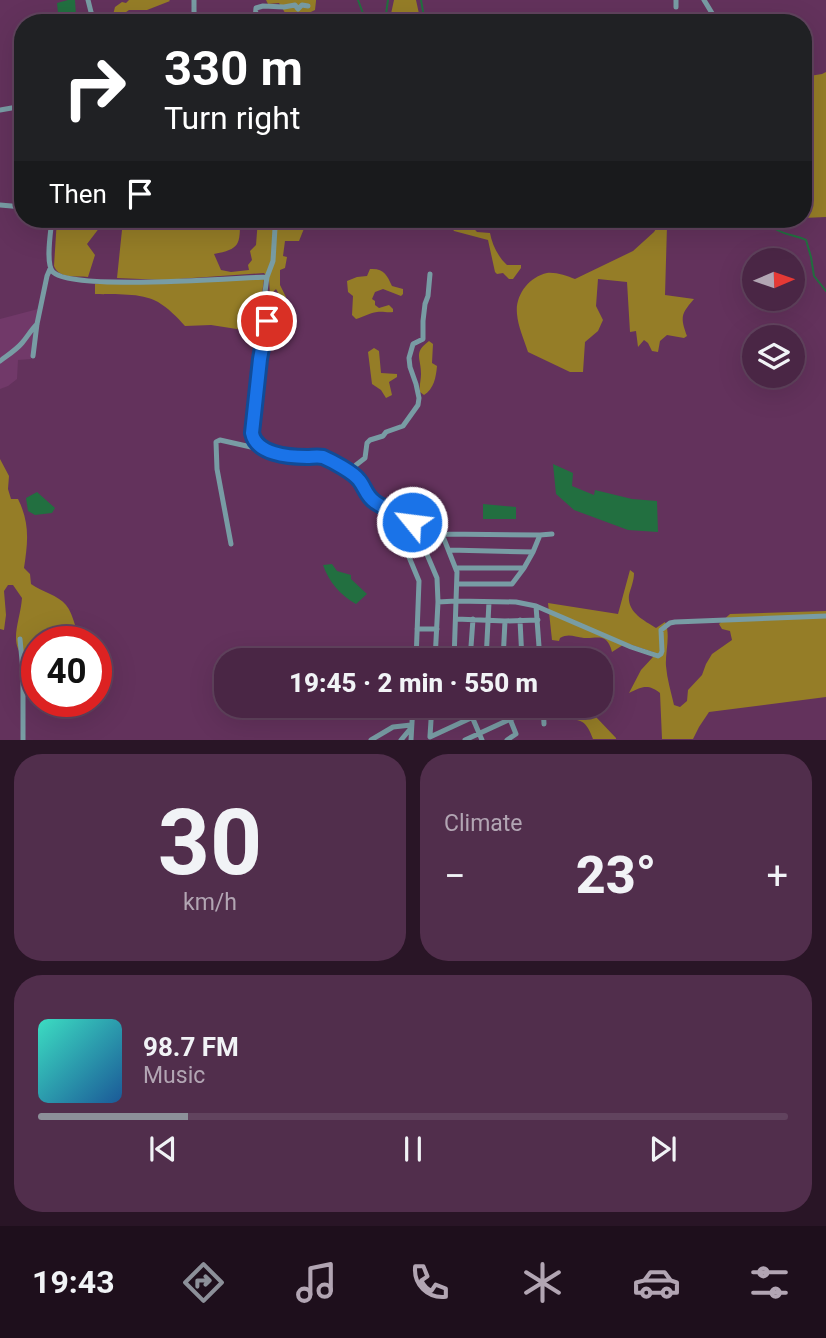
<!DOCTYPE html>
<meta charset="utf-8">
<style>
:root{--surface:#4a2645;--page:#512e4c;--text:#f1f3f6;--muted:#b2a5b3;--line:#61435e;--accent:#8c9099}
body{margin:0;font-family:Roboto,sans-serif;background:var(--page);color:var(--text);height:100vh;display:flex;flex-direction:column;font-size:26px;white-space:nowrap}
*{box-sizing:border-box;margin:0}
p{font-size:23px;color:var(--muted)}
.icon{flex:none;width:38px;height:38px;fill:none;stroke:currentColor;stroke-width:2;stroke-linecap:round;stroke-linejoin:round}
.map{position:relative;height:740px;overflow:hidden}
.details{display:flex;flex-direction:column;gap:14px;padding:14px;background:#291526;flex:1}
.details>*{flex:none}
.hud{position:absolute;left:14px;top:14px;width:798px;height:214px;border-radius:28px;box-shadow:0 7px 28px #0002,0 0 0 2px var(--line);background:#202124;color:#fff;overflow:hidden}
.needle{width:46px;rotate:88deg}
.buttons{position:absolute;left:742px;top:248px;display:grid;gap:14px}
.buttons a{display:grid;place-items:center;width:63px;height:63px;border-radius:50%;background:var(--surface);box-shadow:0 7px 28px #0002,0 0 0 2px var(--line);font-size:35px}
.speed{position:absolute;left:21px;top:626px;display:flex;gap:14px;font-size:35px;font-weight:700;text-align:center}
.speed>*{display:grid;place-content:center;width:91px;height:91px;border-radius:50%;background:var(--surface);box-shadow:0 7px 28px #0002,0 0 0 2px var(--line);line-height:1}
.speed .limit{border:10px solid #d22;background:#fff;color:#111}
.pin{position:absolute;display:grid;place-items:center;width:60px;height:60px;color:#fff;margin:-30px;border:4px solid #fff;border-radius:50%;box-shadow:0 2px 7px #0007}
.me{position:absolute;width:77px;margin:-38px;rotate:299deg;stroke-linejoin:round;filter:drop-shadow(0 0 5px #0008)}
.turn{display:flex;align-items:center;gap:24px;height:147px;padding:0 35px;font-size:32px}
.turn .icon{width:91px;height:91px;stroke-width:2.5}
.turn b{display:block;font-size:49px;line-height:60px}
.then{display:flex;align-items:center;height:66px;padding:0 35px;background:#0003;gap:14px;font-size:26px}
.big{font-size:52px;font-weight:800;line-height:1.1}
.details .tile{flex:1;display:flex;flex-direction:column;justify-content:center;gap:10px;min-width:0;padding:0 24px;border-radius:28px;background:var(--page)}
.details .dial{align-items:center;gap:0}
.dial b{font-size:91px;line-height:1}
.song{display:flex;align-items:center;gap:21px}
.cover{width:84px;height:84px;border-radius:10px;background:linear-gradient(135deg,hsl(170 70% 55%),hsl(210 70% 35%))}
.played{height:7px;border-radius:4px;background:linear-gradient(90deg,var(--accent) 20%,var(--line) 20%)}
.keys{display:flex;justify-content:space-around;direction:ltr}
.heat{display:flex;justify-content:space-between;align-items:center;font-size:38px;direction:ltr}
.details .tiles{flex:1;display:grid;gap:14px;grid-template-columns:1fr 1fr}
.tile:last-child{grid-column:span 2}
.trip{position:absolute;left:214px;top:648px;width:399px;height:70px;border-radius:28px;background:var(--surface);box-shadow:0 7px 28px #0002,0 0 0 2px var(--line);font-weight:800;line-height:70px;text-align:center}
.tabs{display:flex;height:112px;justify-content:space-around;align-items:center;background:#1e0f1c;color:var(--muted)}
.tabs .icon{width:49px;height:49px}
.tabs .current{color:var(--accent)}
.tabs b{font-size:32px;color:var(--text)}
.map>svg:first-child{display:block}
.built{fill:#713969}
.forest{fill:#957d27}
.water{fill:#226f40}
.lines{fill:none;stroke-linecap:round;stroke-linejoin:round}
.stream{stroke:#226f40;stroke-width:2}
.minor{stroke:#789ca4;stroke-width:5}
.route-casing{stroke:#114b97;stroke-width:18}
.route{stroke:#1a73e8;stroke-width:12}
</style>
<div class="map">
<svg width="826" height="740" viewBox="0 0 826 740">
<rect width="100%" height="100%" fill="#63325c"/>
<path class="built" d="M 38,309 L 31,359 L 18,360 L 17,379 L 8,386 L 0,389 L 0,319 Z"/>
<path class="forest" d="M 129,0 L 169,0 L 170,1 L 147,10 L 129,10 L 119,17 L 113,15 L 115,7 L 122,2 L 126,3 Z
M 266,0 L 316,0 L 316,1 L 315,10 L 296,19 L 287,16 L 279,3 L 268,4 Z
M 394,0 L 416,0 L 421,23 L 389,23 Z
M 826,72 L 826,217 L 803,218 L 803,77 L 822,74 Z
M 57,219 L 100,219 L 100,227 L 87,244 L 95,255 L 88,277 C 76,276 59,279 54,266 Z
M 142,219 L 178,219 L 179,226 L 182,229 L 240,219 C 240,245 240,249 214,254 L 221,270 L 231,272 L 249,270 L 248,265 L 252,260 L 250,251 L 256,245 L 258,219 L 305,219 L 305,226 L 299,241 L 285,241 L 283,256 L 287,257 L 285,268 L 280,270 L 280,285 L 286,297 L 284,304 L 276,289 L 270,295 L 269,279 L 264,273 L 164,280 L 117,278 L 122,230 L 133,227 L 138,221 Z
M 451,219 L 465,219 L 477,232 L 490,233 C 492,244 498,257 507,265 L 521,265 L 521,268 L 513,279 L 509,279 L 503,273 L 497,274 L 495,272 L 488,240 L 454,231 L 448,222 Z
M 661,221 L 667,226 L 665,295 L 694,299 C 681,314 680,317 687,336 L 684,338 L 667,335 L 660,341 L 658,352 L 652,351 L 648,343 L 644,340 L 638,347 L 636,331 L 630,332 L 627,282 L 598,279 L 596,306 L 603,320 L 598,331 L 585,342 L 583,372 L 570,372 L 528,352 C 524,339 518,327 517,314 C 515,295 529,277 547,273 C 556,272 567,276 575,279 L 633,251 L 654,232 Z
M 370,269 C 384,268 387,275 392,286 L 403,289 L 403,294 L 401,296 L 383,289 L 375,292 L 372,299 L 375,301 L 375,305 L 379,308 L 389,305 L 393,309 L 393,312 C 387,313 383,311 377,312 C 369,313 363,317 356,319 L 352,315 L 353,296 L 348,292 L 347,281 L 357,277 L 367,276 Z
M 264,279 L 262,294 L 265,309 L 263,333 L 211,325 L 185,326 C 177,317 168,308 158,302 C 140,292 116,295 95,294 L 95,284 Z
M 429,341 L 433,344 L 432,363 L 437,366 C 436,377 434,389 424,395 L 420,392 C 419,386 421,380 421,374 C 421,357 413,353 429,341 Z
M 374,348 L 379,351 L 381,373 L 397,374 L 397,377 L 389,382 L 392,395 L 386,398 L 381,390 L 372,384 L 368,352 Z
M 0,459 L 9,476 L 8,489 L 11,499 L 18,499 C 30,523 28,542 24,568 L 30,574 L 31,584 C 42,592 58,595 66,605 C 75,616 74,632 84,641 L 92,640 L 92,642 L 37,642 L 37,667 C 3,649 20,626 22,598 L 13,585 L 8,585 L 4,591 L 6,615 L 4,630 L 0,629 Z
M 630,570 L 634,573 C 634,581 631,587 629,595 C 627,612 643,620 656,628 L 665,622 C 671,634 665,653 666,666 C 667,679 671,692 674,705 L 680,707 L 687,701 L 688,690 L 702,675 L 706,664 L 712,654 L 732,640 L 730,631 L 722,629 L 719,624 L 730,614 L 826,611 L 826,697 L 709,712 L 699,727 L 693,739 L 662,739 L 660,693 C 648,683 641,687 629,693 L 641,670 L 653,657 L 653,652 L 626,643 L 612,652 C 607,632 597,639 584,638 C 574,637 569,633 560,638 L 559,641 L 552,640 L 548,603 L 618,614 Z
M 560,705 L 587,705 L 594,708 L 596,717 L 616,738 L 616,739 L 593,739 C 586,720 581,718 561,720 Z"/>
<path class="water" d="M 68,0 L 75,0 L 76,15 L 75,20 L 68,23 L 59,23 L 57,3 Z
M 553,464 L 573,473 L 572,486 L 594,495 L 595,490 L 632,499 L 657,501 L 658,532 L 628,530 L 574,510 L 556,494 Z
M 37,492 L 55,508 L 52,513 L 35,515 L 28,511 L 26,498 Z
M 483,504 L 516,507 L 516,519 L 483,519 Z
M 332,564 L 337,571 L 351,575 L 351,579 L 367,594 L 356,604 C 340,595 329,582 323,565 Z"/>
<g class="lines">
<path class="stream" d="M 358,0 L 364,16 L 373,22 L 386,14 L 388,0
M 421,0 L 425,23
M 667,219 L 669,222 L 682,221 L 685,219
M 773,219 L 774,228 C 784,235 795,235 806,240 L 811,257 L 814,276 L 826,291"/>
<path class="minor" d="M 88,0 L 91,12 L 96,23
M 194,0 L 194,12 L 198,21 L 210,19 L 244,23
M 676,0 L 676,7
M 704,0 L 718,23
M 251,23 L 255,19 L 256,8 L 263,6 L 284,7 L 295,5 L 298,9 L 302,5 L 308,6
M 0,110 L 23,106
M 0,205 L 23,207
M 52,219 C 51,230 45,264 53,272 C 71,291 234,278 267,277 L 265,292 L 267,309 L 267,321 L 260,359 L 252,433 L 256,443 L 264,449 L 295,457 L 321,457 L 350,472 L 360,481 L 372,499 L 405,517 L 414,524 L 437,578 L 438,602 L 435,660
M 267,277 L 273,261 L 275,228 L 282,221 L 289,219
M 33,356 L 37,324 L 47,276 L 50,269
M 0,361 C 8,355 16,350 22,343 C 28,336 31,330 37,324
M 354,475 L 356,465 L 365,458 L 367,443 L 370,440 L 383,436 L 386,432 L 403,426 L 418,405 L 419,398 L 416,384 L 410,367 L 409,358 L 413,344 L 423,339 L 423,321 L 425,304 L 428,296 L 430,274
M 415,525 L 418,520 L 418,506
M 442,534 L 540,535 L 533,552 L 524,568
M 540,535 L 552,534
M 231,544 L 217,469 L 216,442 L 220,440 L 251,447 L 258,445
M 449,550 L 533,552
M 456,568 L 524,568 L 512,584 L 457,584
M 438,602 L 456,601 L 516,602 L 536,606 L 540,660
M 536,606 L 631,647 L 658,656 L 661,654 L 662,651 L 661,630 L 670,623 L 675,622 L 826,616
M 456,619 L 505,621 L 503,660
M 520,620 L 522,660
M 505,621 L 538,620
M 417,629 L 437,629
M 20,639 L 23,671 L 23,740
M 416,660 L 419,581 L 404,545 L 420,537 L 442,534 L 457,572 L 454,660
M 470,660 L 473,619
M 486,660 L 489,602
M 467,705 L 482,740
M 543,705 L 544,724
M 430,736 L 432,705
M 430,737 L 499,705
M 371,740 L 393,727 L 411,725
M 401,740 L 411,728
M 411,740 L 413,705
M 465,740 L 541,705
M 507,740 L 516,734 L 510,719"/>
</g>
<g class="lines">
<defs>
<path id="route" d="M 267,321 L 260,359 L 252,433 C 256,454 288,457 307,457 C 312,457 317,456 323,457 C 332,461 353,472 359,480 C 365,487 366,496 375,502 C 386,510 401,513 412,522"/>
</defs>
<use href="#route" class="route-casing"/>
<use href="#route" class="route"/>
</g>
</svg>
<div class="buttons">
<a><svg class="needle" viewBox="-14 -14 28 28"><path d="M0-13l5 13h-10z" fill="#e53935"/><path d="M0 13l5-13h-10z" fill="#b2a5b3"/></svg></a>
<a><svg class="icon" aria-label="layers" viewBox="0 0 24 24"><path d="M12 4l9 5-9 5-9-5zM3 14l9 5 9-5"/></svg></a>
</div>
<div class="speed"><div class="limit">40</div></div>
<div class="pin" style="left:267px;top:321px;background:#d93025"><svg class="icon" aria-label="arrive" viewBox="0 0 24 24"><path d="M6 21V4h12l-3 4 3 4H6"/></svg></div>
<svg class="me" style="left:412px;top:522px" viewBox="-20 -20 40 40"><circle r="17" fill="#1a73e8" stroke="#fff" stroke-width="3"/><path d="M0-11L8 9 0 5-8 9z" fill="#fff"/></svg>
<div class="trip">19:45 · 2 min · 550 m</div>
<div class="hud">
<div class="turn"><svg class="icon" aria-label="right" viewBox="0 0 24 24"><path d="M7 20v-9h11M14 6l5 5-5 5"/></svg><div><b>330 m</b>Turn right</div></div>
<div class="then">Then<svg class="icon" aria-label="arrive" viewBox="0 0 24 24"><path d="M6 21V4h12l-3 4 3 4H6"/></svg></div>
</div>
</div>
<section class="details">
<div class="tiles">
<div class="tile dial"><b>30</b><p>km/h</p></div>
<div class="tile"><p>Climate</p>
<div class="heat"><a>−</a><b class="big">23°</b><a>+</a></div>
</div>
<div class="tile">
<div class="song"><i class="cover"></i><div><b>98.7 FM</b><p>Music</p></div></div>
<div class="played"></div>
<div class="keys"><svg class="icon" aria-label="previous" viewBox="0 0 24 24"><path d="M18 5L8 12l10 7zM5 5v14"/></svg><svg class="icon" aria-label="pause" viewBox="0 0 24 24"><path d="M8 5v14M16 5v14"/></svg><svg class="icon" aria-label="next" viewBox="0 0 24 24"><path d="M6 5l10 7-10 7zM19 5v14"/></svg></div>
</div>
</div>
</section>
<nav class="tabs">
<b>19:43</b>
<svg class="icon current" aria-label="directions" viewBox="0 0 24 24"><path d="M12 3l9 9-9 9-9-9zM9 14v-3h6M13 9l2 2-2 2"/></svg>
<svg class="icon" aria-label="music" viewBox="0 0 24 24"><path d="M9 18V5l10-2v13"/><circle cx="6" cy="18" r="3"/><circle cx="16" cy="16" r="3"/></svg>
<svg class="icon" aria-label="phone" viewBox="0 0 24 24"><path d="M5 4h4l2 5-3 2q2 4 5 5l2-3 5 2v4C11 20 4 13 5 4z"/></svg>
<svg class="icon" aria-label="climate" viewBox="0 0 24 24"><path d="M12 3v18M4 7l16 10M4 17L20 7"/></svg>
<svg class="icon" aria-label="car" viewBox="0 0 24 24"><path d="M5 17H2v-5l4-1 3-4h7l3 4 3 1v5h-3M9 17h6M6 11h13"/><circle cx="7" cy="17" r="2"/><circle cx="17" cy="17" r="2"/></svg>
<svg class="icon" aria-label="filters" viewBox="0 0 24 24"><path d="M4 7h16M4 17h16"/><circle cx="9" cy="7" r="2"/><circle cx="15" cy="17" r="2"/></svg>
</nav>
